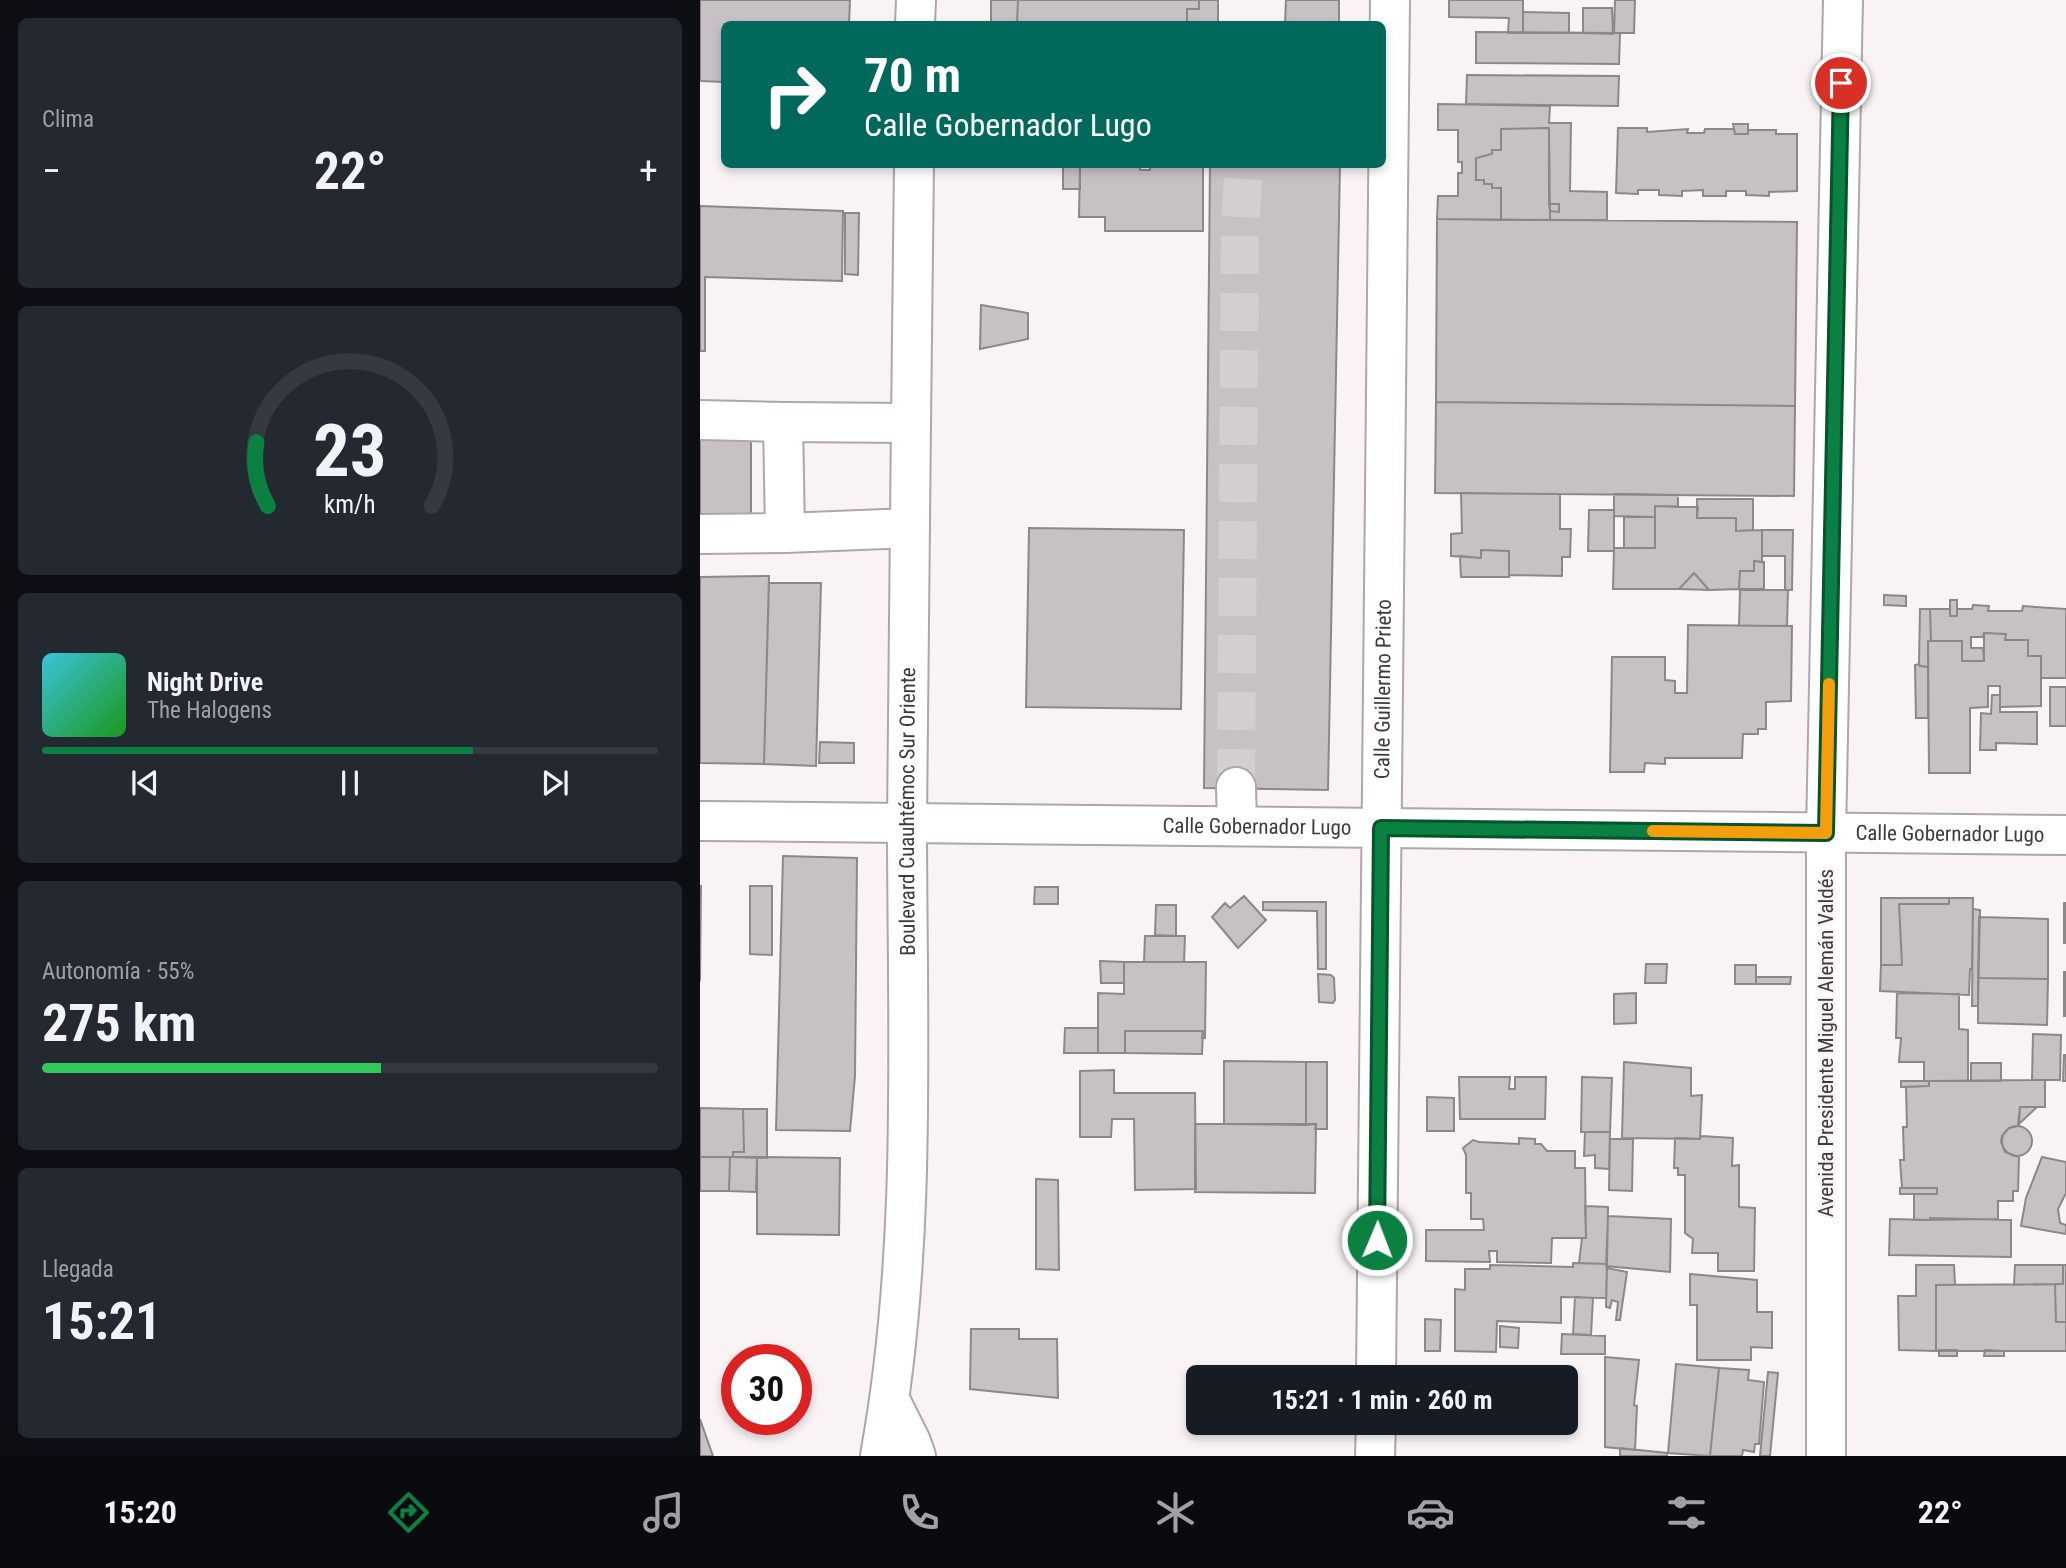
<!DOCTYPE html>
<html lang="es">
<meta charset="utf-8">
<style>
:root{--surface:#171b24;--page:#242831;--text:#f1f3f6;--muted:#9ea1a6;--line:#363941;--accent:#0b8043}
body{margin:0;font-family:"Roboto Condensed",sans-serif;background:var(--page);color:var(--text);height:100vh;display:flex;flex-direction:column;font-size:26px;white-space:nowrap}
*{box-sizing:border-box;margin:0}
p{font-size:23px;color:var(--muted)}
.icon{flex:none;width:38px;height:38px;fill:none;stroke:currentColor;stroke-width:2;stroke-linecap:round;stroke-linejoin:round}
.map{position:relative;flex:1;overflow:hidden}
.drawer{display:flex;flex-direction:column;gap:18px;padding:18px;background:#0d0f14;width:700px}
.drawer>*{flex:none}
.banner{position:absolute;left:21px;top:21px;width:665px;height:147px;border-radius:10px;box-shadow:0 4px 10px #0003;background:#00695c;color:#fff;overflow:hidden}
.speed{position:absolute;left:21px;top:1344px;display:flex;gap:14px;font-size:35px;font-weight:700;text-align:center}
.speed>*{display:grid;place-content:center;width:91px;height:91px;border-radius:50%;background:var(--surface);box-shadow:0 4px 10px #0003;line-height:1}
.speed .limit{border:10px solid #d22;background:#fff;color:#111}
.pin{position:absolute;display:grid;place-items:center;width:60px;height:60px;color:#fff;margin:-30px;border:4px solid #fff;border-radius:50%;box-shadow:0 2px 7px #0007}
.me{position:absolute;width:77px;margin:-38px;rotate:1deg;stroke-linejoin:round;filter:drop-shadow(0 0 5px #0008)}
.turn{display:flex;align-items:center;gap:24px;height:147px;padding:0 28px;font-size:32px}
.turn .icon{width:91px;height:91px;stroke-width:2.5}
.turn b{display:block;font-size:49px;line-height:60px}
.big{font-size:52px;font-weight:700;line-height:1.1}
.drawer .tile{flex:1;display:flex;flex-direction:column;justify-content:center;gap:10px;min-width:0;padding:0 24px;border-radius:10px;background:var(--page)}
.drawer .dial{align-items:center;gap:0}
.dial svg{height:182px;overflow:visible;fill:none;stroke:var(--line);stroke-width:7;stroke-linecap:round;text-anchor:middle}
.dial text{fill:var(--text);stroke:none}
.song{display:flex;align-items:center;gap:21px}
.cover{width:84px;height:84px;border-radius:10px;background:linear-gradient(135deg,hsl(190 70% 55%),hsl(120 70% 35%))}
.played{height:7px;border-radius:4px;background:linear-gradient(90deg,var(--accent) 70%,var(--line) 70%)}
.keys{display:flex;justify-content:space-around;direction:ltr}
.heat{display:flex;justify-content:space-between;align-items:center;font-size:38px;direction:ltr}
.charge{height:10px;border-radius:5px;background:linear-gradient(90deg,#34c759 55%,var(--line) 0)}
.trip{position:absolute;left:486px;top:1365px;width:392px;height:70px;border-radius:10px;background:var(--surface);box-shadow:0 4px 10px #0003;font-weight:700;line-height:70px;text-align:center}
.tab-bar{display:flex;height:112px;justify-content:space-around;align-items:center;background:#090b0e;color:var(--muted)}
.tab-bar .icon{width:49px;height:49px}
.tab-bar .active{color:var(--accent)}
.tab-bar b{font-size:32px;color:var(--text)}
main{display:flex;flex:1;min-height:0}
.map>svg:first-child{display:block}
.building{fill:#c7c1c5;stroke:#8d878a;stroke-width:2}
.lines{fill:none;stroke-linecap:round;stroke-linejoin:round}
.minor-tunnel{stroke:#d4ced1;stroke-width:38;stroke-dasharray:38 19;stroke-linecap:butt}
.minor-casing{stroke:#aca7aa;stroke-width:42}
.major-casing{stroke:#aca7aa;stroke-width:42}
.minor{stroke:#fff;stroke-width:38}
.major{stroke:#fff;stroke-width:38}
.route-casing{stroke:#07532c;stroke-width:18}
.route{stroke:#0b8043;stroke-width:12}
.slow{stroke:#f59e0b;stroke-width:12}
.labels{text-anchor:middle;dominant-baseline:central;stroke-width:5;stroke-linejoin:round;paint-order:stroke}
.street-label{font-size:21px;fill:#3e3b3d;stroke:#f9f3f6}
</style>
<main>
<section class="drawer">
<div class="tile"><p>Clima</p>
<div class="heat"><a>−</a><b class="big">22°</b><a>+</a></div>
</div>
<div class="tile dial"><svg viewBox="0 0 100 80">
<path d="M14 69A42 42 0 1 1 86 69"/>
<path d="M14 69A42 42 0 0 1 9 41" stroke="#0b8043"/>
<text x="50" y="56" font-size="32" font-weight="700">23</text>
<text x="50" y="72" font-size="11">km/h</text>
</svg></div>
<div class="tile">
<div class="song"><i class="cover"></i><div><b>Night Drive</b><p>The Halogens</p></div></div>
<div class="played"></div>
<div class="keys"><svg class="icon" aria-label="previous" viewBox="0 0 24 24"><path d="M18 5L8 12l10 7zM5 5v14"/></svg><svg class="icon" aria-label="pause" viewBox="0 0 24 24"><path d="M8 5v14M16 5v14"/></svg><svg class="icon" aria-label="next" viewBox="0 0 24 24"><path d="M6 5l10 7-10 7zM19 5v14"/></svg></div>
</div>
<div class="tile"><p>Autonomía · 55%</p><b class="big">275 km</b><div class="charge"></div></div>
<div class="tile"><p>Llegada</p><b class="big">15:21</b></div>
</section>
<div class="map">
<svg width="1366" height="1456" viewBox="0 0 1366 1456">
<rect width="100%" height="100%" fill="#f9f3f6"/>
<path class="building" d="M 0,0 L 150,0 L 149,24 L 24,24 L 24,82 L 0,81 Z
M 291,0 L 518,0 L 518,24 L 291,24 Z
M 318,0 L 499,0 L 499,9 L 487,9 L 487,24 L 317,24 Z
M 586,0 L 639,0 L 639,24 L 585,24 Z
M 749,0 L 823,0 L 823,33 L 808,33 L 809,18 L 749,17 Z
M 915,0 L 935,0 L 934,33 L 914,33 Z
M 883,8 L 912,8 L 913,34 L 883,33 Z
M 823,12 L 869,13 L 869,33 L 823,33 Z
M 776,32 L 920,33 L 919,64 L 776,63 Z
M 767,75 L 919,76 L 918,106 L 766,104 Z
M 738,104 L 850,106 L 849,123 L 871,123 L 870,191 L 907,192 L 907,220 L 850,220 L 850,211 L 859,212 L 859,204 L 849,204 L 849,128 L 801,129 L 801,150 L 792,150 L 792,154 L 776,158 L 776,180 L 784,180 L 784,184 L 792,184 L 792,188 L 801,188 L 801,220 L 737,219 L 738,196 L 758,196 L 758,173 L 762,173 L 762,162 L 758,162 L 758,130 L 738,130 Z
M 1033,124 L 1048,124 L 1048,134 L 1035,134 Z
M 849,128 L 850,220 L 801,220 L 801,188 L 792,188 L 792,184 L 784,184 L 784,180 L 776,180 L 776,158 L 792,154 L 792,150 L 801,150 L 801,129 Z
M 918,128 L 947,128 L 947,132 L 988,129 L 987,133 L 1004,133 L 1005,129 L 1034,129 L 1035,134 L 1048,134 L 1048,130 L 1076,130 L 1076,134 L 1097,134 L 1097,191 L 1069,192 L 1069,196 L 1046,195 L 1046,191 L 1026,191 L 1026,196 L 1003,196 L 1003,190 L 982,191 L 982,196 L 959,195 L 959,190 L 938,190 L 938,194 L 916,193 Z
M 363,164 L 380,164 L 380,189 L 363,189 Z
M 380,164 L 440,164 L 440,170 L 450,170 L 450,164 L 503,164 L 503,231 L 405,231 L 405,217 L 379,217 Z
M 510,164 L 640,164 L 628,790 L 504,788 Z
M 849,204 L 859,204 L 859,212 L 850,211 Z
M 0,206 L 143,211 L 142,281 L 5,277 L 5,351 L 0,351 Z
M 145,213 L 159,213 L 158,275 L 145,274 Z
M 737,219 L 1097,222 L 1095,406 L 736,402 Z
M 281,305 L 328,313 L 328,339 L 280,349 Z
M 736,402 L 1095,406 L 1094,496 L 735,493 Z
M 0,437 L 51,437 L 51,521 L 0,521 Z
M 761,493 L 860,494 L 860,529 L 871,529 L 870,557 L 862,557 L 862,576 L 809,575 L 809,551 L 781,550 L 781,558 L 751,556 L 751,534 L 762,533 Z
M 914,494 L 978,495 L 978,507 L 955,506 L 955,517 L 914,516 Z
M 997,499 L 1053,499 L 1053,530 L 1036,531 L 1036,518 L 997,518 Z
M 955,506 L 998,507 L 997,518 L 1036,518 L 1036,531 L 1062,530 L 1062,562 L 1054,561 L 1054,571 L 1040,571 L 1039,589 L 1009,590 L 994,573 L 979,589 L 913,589 L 914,548 L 955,548 Z
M 889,510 L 914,510 L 914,551 L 888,551 Z
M 924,517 L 955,517 L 955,548 L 924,548 Z
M 329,528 L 484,530 L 481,709 L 326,707 Z
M 1062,530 L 1093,530 L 1092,590 L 1085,590 L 1085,556 L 1062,556 Z
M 781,550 L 809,551 L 809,577 L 761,577 L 760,556 L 781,558 Z
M 1054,561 L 1064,562 L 1064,589 L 1039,589 L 1040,571 L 1054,571 Z
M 994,573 L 1009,590 L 979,589 Z
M 69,576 L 64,764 L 0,763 L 0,577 Z
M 69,583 L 121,583 L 116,766 L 64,764 Z
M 1040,590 L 1088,590 L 1087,626 L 1039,626 Z
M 1184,595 L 1206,596 L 1206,606 L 1184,605 Z
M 1250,600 L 1257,600 L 1257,616 L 1250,616 Z
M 1273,605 L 1289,606 L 1288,611 L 1322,611 L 1323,606 L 1366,609 L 1366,678 L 1341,678 L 1341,656 L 1328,656 L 1328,640 L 1305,640 L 1306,634 L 1284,633 L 1283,637 L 1271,637 L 1271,648 L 1283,648 L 1284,661 L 1262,661 L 1262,641 L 1231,641 L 1230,609 L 1250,609 L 1250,616 L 1257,616 L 1257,609 L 1272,609 Z
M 1220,609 L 1230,609 L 1231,641 L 1228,641 L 1228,667 L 1220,666 L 1219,664 Z
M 988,625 L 1092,626 L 1091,701 L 1066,702 L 1066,729 L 1058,729 L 1058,734 L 1043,734 L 1042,758 L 965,758 L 965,764 L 945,763 L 944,772 L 910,772 L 912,657 L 965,657 L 965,680 L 975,681 L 975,693 L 987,693 Z
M 1284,633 L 1306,634 L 1305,640 L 1328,640 L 1328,656 L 1341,656 L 1341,706 L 1300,707 L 1300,686 L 1288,686 L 1288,707 L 1270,708 L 1270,773 L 1229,773 L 1228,641 L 1262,641 L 1262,661 L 1284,661 Z
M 1219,664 L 1220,666 L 1228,667 L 1228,718 L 1216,718 L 1215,665 Z
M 1350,687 L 1366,687 L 1366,726 L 1350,726 Z
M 1292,695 L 1300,695 L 1300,712 L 1337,712 L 1337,744 L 1296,743 L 1296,750 L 1280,750 L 1281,713 L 1291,714 Z
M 120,742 L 154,743 L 154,763 L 119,763 Z
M 83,856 L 157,858 L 155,1076 L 150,1131 L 76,1130 Z
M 0,886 L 1,886 L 0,981 Z
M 50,886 L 72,886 L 72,955 L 50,954 Z
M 335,887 L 358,887 L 358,904 L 334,904 Z
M 544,896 L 566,920 L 538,948 L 512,917 L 525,903 L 530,908 Z
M 1181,898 L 1249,898 L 1249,904 L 1199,904 L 1202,965 L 1181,965 Z
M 1249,898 L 1273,898 L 1272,969 L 1270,969 L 1269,995 L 1180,991 L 1181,965 L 1202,965 L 1199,904 L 1249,904 Z
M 563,902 L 626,902 L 626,969 L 618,969 L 617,911 L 563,910 Z
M 1364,903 L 1366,903 L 1366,943 L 1364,943 Z
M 456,905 L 476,905 L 476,936 L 455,935 Z
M 1273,909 L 1280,910 L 1278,1006 L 1272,1006 Z
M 1279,917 L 1348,919 L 1348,979 L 1278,978 Z
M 445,936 L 485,936 L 484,962 L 444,962 Z
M 400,961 L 424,962 L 424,983 L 401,983 Z
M 424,962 L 506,962 L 505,1038 L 502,1038 L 503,1031 L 425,1031 L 425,1053 L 398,1053 L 398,993 L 424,994 Z
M 946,964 L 967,964 L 966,983 L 945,983 Z
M 1035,965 L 1056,965 L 1056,984 L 1035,984 Z
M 1364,972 L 1366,972 L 1366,1016 L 1364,1016 Z
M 618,974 L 631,975 L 634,978 L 635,1000 L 633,1003 L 619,1002 Z
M 1056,977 L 1091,977 L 1090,984 L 1056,984 Z
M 1278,978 L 1348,979 L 1347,1025 L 1278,1023 Z
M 936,993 L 936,1023 L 914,1024 L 914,994 Z
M 1197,993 L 1259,994 L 1259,1029 L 1268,1030 L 1268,1081 L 1224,1081 L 1224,1062 L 1199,1062 L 1201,1038 L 1196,1038 Z
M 365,1028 L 398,1028 L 398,1053 L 364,1053 Z
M 425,1031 L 503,1031 L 502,1054 L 425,1053 Z
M 1333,1034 L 1361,1035 L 1360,1080 L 1332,1080 Z
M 1364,1055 L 1366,1055 L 1366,1081 L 1363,1081 Z
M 524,1061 L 606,1062 L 606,1125 L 524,1124 Z
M 606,1062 L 627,1062 L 627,1129 L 615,1129 L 616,1124 L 606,1125 Z
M 924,1062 L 991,1068 L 991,1096 L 1002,1095 L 1000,1139 L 922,1138 Z
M 1271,1063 L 1301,1063 L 1301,1081 L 1271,1081 Z
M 414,1070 L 414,1093 L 495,1093 L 496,1189 L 435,1190 L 434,1119 L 412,1119 L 411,1137 L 380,1137 L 380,1071 Z
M 759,1077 L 810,1077 L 809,1089 L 815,1089 L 815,1077 L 846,1077 L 845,1119 L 760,1119 Z
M 882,1077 L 912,1078 L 910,1132 L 881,1132 Z
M 1345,1080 L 1345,1107 L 1320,1107 L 1319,1126 L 1309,1128 L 1302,1136 L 1301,1142 L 1305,1152 L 1319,1157 L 1318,1191 L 1313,1191 L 1313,1201 L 1298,1201 L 1298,1219 L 1214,1220 L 1214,1194 L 1237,1194 L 1237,1188 L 1202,1188 L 1200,1160 L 1204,1160 L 1203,1127 L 1207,1127 L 1206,1087 L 1229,1086 L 1229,1081 Z
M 1201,1081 L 1229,1081 L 1229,1086 L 1201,1087 Z
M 727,1097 L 754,1098 L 754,1131 L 727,1131 Z
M 1320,1107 L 1337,1107 L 1318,1125 Z
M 0,1108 L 43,1109 L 44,1152 L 33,1152 L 33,1157 L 0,1157 Z
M 43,1109 L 67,1109 L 67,1158 L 33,1157 L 33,1152 L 44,1152 Z
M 495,1124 L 616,1124 L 615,1193 L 495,1192 Z
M1302 1141a15 15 0 1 1 30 0a15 15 0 1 1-30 0Z
M 885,1132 L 910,1132 L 909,1169 L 895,1168 L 895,1155 L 884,1156 Z
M 1001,1136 L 1033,1138 L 1032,1166 L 1039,1165 L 1039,1207 L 1055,1208 L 1054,1271 L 1018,1271 L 1018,1253 L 992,1253 L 993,1239 L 985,1233 L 985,1175 L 978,1175 L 978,1168 L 974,1168 L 975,1138 L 1000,1139 Z
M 819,1138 L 835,1139 L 835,1144 L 841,1144 L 847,1151 L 875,1151 L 875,1168 L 885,1168 L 886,1238 L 852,1238 L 851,1263 L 797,1262 L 797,1251 L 789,1251 L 790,1262 L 726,1261 L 726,1230 L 784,1230 L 783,1219 L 771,1219 L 771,1193 L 766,1193 L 766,1155 L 763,1148 L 773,1140 L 779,1142 L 819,1144 Z
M 910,1139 L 933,1139 L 932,1191 L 909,1190 Z
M 0,1157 L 30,1157 L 29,1191 L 0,1191 Z
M 30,1157 L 57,1157 L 56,1192 L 29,1191 Z
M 57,1157 L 140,1158 L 139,1235 L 57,1234 Z
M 1342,1157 L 1366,1162 L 1366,1193 L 1358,1209 L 1360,1223 L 1366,1225 L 1366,1234 L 1321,1226 L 1326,1198 Z
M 336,1179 L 358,1180 L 359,1270 L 336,1269 Z
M 1200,1188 L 1237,1188 L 1237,1194 L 1200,1194 Z
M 885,1206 L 908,1207 L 907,1264 L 879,1263 L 882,1238 L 886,1238 Z
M 908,1216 L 971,1219 L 970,1272 L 906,1266 Z
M 1230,1218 L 1311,1220 L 1311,1257 L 1189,1255 L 1190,1219 L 1230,1220 Z
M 873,1263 L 907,1264 L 906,1298 L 861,1297 L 861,1323 L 797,1321 L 796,1352 L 755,1351 L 755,1289 L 765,1290 L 765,1269 L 790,1269 L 790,1265 L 873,1267 Z
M 1216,1265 L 1254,1265 L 1255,1285 L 1236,1285 L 1236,1351 L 1199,1350 L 1198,1296 L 1216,1296 Z
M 1315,1265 L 1363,1265 L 1363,1284 L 1314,1285 Z
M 1363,1265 L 1366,1265 L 1366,1322 L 1356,1322 L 1355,1284 L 1363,1284 Z
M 907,1268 L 927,1272 L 920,1320 L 916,1320 L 918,1302 L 912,1300 L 910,1308 L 906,1307 Z
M 990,1274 L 1057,1280 L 1057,1312 L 1072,1312 L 1072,1348 L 1051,1347 L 1051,1360 L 997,1360 L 997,1305 L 990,1305 Z
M 1355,1284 L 1356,1322 L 1366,1322 L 1366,1351 L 1236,1351 L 1236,1285 Z
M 875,1297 L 893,1298 L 891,1335 L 873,1334 Z
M 725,1319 L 741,1320 L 740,1351 L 725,1351 Z
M 800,1326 L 819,1328 L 818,1348 L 800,1347 Z
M 271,1329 L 319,1329 L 319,1339 L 357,1339 L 358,1398 L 270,1389 Z
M 862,1334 L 905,1336 L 905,1354 L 861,1354 Z
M 1239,1350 L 1257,1350 L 1257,1356 L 1239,1356 Z
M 1285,1350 L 1304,1351 L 1304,1356 L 1284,1356 Z
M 905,1357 L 939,1360 L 934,1405 L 937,1406 L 935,1450 L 905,1447 Z
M 976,1364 L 1019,1368 L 1010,1456 L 968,1453 Z
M 1019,1368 L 1049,1370 L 1048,1380 L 1064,1382 L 1059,1444 L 1055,1444 L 1054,1452 L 1043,1450 L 1042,1456 L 1010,1456 Z
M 1068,1372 L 1078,1373 L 1070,1456 L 1060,1456 Z
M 0,1419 L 13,1456 L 0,1456 Z
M 920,1448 L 967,1453 L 967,1456 L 920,1456 Z"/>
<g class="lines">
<path class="minor-tunnel" d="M 536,787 L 540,225 L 544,164"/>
<defs>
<g id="minor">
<path d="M 0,420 L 83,422"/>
<path d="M 210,528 L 85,533 L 83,422 L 211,423"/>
<path d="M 0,534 L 85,533"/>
<path d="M 536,787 L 537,826"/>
<path id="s1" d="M 207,823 L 1366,835"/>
<path id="s2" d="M 676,1377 L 690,0"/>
<path d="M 190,1400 L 211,1442 L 216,1456"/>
<path d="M 675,1456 L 676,1423"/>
<path d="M 1126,1456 L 1126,833 L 1143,0"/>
</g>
<g id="major">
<path d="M 215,24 L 216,0"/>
<path d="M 0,821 L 207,823"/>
<path id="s3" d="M 180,1456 C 218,1247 207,1032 207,821 C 208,602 212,383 214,164"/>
</g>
</defs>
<use href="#minor" class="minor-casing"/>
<use href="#major" class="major-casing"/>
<use href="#minor" class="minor"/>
<use href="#major" class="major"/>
</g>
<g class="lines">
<defs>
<path id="route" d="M 677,1240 L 681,828 L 1126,833 L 1141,83"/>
</defs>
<use href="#route" class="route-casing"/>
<use href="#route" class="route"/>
<path class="slow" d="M 953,831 L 1126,833 L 1129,684"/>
</g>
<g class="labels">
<g class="street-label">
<text stroke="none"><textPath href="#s2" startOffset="688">Calle Guillermo Prieto</textPath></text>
<text stroke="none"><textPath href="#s3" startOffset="646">Boulevard Cuauhtémoc Sur Oriente</textPath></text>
<text stroke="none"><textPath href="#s1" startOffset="350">Calle Gobernador Lugo</textPath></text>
<text stroke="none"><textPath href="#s1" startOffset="1043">Calle Gobernador Lugo</textPath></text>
<text transform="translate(1126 1043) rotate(-90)">Avenida Presidente Miguel Alemán Valdés</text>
</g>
</g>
</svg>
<div class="speed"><div class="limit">30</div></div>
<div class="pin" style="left:1141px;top:83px;background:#d93025"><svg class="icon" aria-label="arrive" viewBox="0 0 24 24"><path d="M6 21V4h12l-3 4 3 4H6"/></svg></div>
<svg class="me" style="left:677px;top:1240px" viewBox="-20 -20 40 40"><circle r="17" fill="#0b8043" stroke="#fff" stroke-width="3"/><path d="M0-11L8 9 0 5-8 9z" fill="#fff"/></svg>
<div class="trip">15:21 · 1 min · 260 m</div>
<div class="banner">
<div class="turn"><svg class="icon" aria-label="right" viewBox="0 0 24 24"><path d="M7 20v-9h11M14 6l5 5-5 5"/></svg><div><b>70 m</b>Calle Gobernador Lugo</div></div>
</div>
</div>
</main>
<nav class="tab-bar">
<b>15:20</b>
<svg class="icon active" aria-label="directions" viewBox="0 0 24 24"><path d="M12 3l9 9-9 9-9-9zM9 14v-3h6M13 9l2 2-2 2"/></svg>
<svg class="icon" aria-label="music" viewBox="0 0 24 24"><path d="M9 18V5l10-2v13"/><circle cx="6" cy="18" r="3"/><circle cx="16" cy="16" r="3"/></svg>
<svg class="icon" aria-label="phone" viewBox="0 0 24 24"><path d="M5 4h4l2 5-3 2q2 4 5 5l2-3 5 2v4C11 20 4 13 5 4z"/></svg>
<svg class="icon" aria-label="climate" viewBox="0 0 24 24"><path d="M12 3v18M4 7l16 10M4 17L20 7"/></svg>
<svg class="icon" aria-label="car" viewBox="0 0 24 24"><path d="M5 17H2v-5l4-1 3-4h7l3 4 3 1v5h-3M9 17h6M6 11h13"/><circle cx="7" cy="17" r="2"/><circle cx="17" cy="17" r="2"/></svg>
<svg class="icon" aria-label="filters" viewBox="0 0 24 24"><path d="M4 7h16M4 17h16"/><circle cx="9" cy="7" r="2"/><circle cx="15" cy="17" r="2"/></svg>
<b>22°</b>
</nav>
